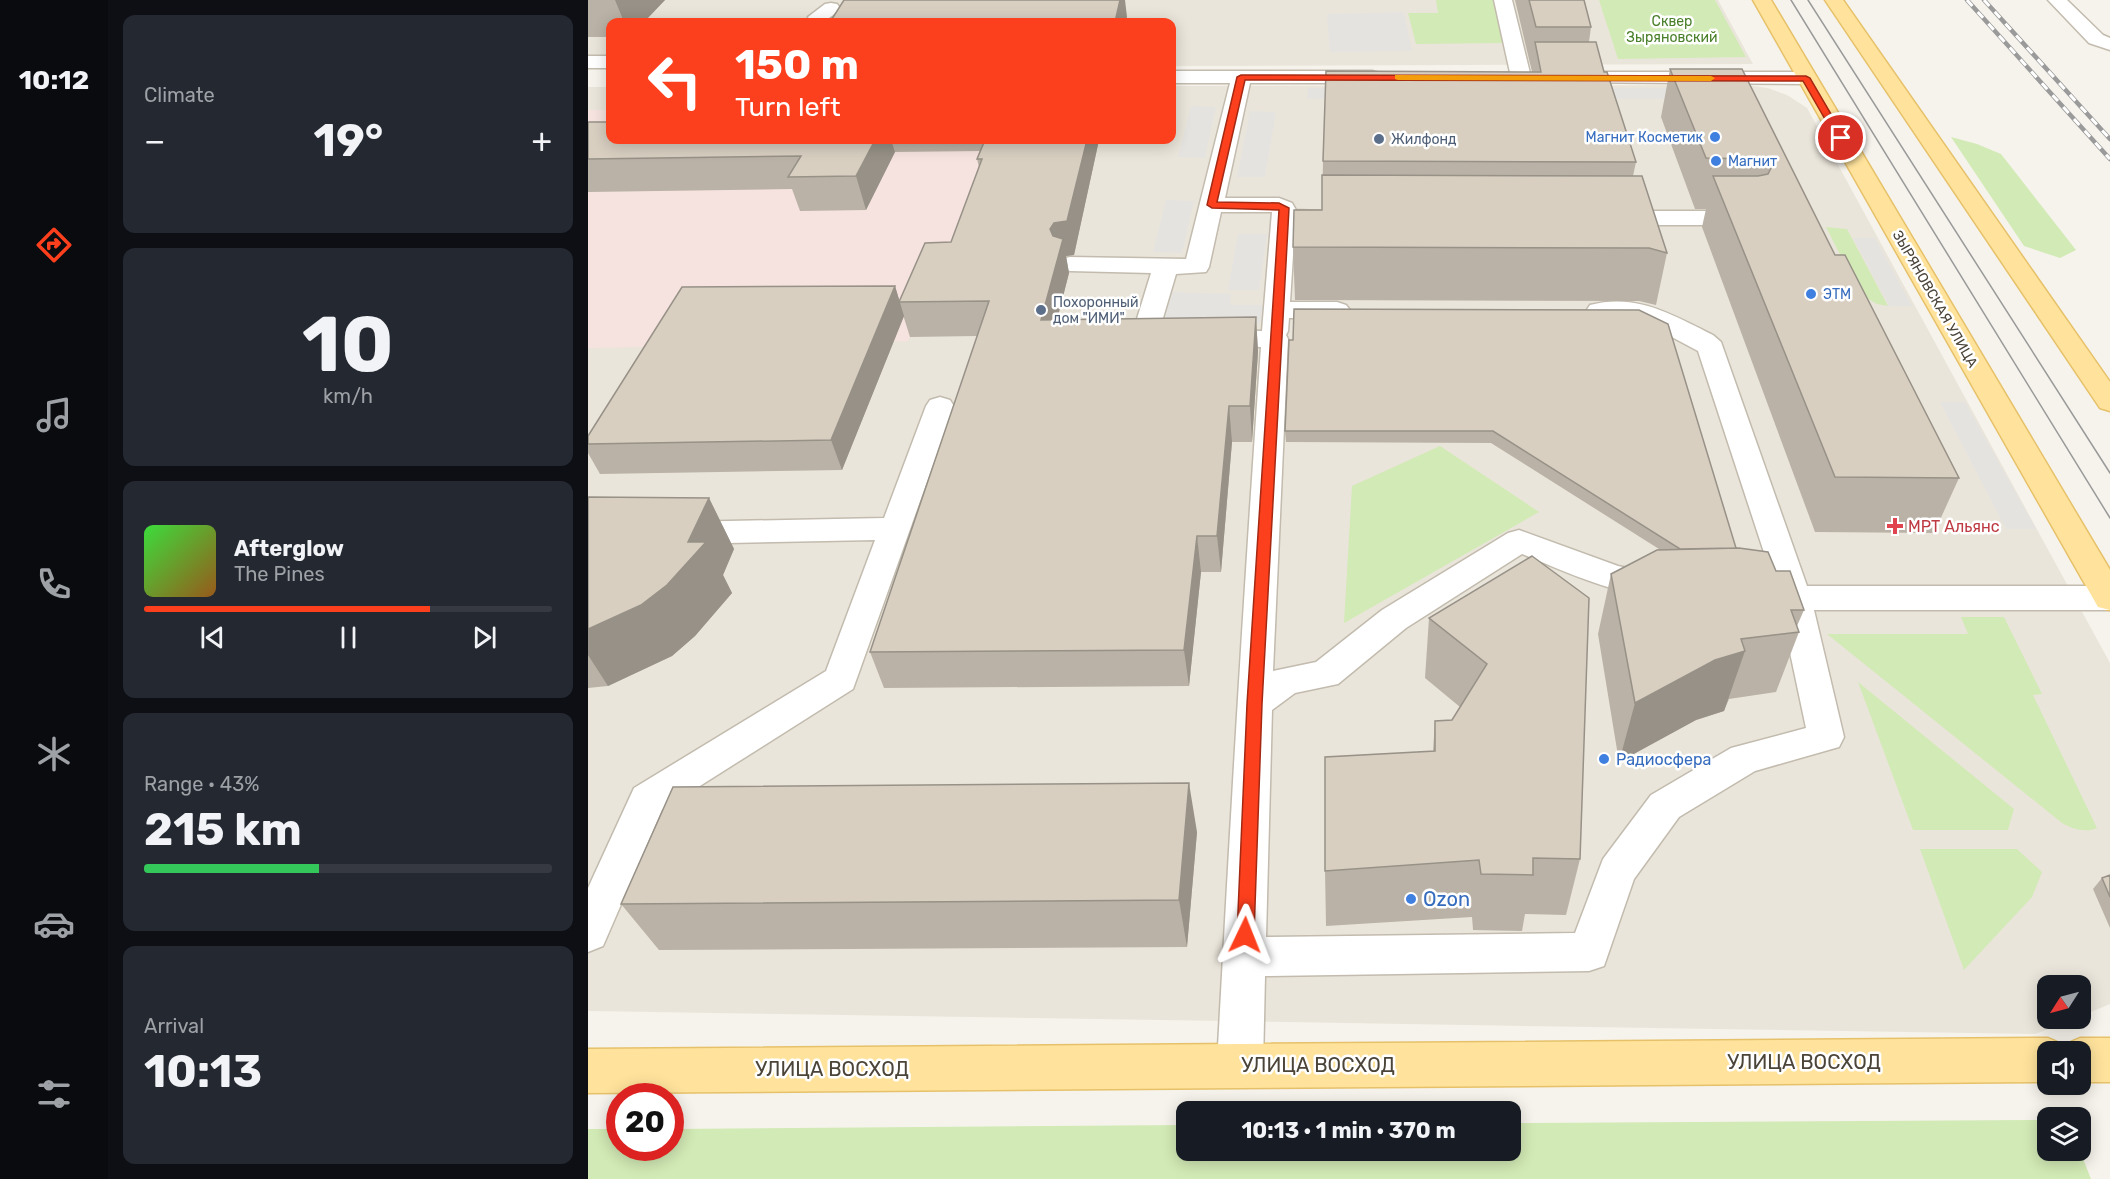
<!DOCTYPE html>
<meta charset="utf-8">
<style>
:root{--surface:#171b24;--page:#242831;--text:#f1f3f6;--muted:#9ea1a6;--line:#363941;--accent:#fc3f1d}
body{margin:0;font-family:Rubik,sans-serif;background:var(--page);color:var(--text);height:100vh;display:flex;flex-direction:column;font-size:22px;white-space:nowrap}
*{box-sizing:border-box;margin:0}
p{font-size:20px;color:var(--muted)}
.icon{flex:none;width:33px;height:33px;fill:none;stroke:currentColor;stroke-width:2;stroke-linecap:round;stroke-linejoin:round}
.map{position:relative;flex:1;overflow:hidden}
.panel{display:flex;flex-direction:column;gap:15px;padding:15px;background:#0d0f14;width:480px}
.panel>*{flex:none}
.top-card{position:absolute;left:18px;top:18px;width:570px;height:126px;border-radius:12px;box-shadow:0 3px 15px #0003;background:#fc3f1d;color:#fff;overflow:hidden}
.needle{width:39px;rotate:234deg}
.controls{position:absolute;left:1449px;top:975px;display:grid;gap:12px}
.controls a{display:grid;place-items:center;width:54px;height:54px;border-radius:12px;background:var(--surface);box-shadow:0 3px 15px #0003;font-size:30px}
.speed{position:absolute;left:18px;top:1083px;display:flex;gap:12px;font-size:30px;font-weight:700;text-align:center}
.speed>*{display:grid;place-content:center;width:78px;height:78px;border-radius:50%;background:var(--surface);box-shadow:0 3px 15px #0003;line-height:1}
.speed .limit{border:9px solid #d22;background:#fff;color:#111}
.pin{position:absolute;display:grid;place-items:center;width:51px;height:51px;color:#fff;margin:-26px;border:3px solid #fff;border-radius:50%;box-shadow:0 2px 6px #0007}
.me{position:absolute;width:66px;margin:-33px;rotate:2deg;stroke-linejoin:round;filter:drop-shadow(0 0 4px #0008)}
.turn{display:flex;align-items:center;gap:21px;height:126px;padding:0 30px;font-size:27px}
.turn .icon{width:78px;height:78px;stroke-width:2.5}
.turn b{display:block;font-size:42px;line-height:51px}
.big{font-size:45px;font-weight:700;line-height:1.1}
.panel .widget{flex:1;display:flex;flex-direction:column;justify-content:center;gap:9px;min-width:0;padding:0 21px;border-radius:12px;background:var(--page)}
.panel .dial{align-items:center;gap:0}
.dial b{font-size:78px;line-height:1}
.song{display:flex;align-items:center;gap:18px}
.cover{width:72px;height:72px;border-radius:9px;background:linear-gradient(135deg,hsl(120 70% 55%),hsl(30 70% 35%))}
.played{height:6px;border-radius:3px;background:linear-gradient(90deg,var(--accent) 70%,var(--line) 70%)}
.keys{display:flex;justify-content:space-around;direction:ltr}
.heat{display:flex;justify-content:space-between;align-items:center;font-size:33px;direction:ltr}
.charge{height:9px;border-radius:4px;background:linear-gradient(90deg,#34c759 43%,var(--line) 0)}
.trip{position:absolute;left:588px;top:1101px;width:345px;height:60px;border-radius:12px;background:var(--surface);box-shadow:0 3px 15px #0003;font-weight:700;line-height:60px;text-align:center}
main{display:flex;flex:1;min-height:0}
.tab-bar{display:flex;flex-direction:column;width:108px;justify-content:space-around;align-items:center;background:#090b0e;color:var(--muted)}
.tab-bar .icon{width:42px;height:42px}
.tab-bar .selected{color:var(--accent)}
.tab-bar b{font-size:27px;color:var(--text)}
.map>svg:first-child{display:block}
.residential{fill:#eae5da}
.medical{fill:#f6e3e0}
.green{fill:#d2eab5}
.parking{fill:#e5e3e0}
.lines{fill:none;stroke-linecap:round;stroke-linejoin:round}
.minor-casing{stroke:#c2bbae;stroke-width:3}
.major-casing{stroke:#e6c16a;stroke-width:3}
.minor{fill:#fff;fill-rule:evenodd}
.major{fill:#ffe39c;fill-rule:evenodd}
.tram{stroke:#9a9a9a;stroke-width:1.5}
.rail-casing{stroke:#9a9a9a;stroke-width:4.5}
.rail{stroke:#fff;stroke-width:3;stroke-dasharray:8;stroke-linecap:butt}
.wall{fill:#bab2a6}
.shaded-wall{fill:#979187}
.building{fill:#d8cfc1;stroke:#979187;stroke-width:1.5}
.route{fill:#fc3f1d;stroke:#a42913;stroke-width:1.5}
.slow{fill:#f59e0b}
.shop-dot{fill:#3f7fe0;stroke:#fff;stroke-width:2}
.service-dot{fill:#5c6f8a;stroke:#fff;stroke-width:2}
.health-dot{fill:#e0444e;stroke:#fff;stroke-width:2}
.labels{text-anchor:middle;dominant-baseline:central;stroke-width:5;stroke-linejoin:round;paint-order:stroke}
.far-park-label{font-size:14px;fill:#4a7f2a;stroke:#fff}
.far-shop-label{font-size:14px;fill:#366cbe;stroke:#fff;text-anchor:start}
.far-service-label{font-size:14px;fill:#4e5e75;stroke:#fff;text-anchor:start}
.far-street-label{font-size:14px;fill:#4b4439;stroke:#fff}
.health-label{font-size:16px;fill:#be3a42;stroke:#fff;text-anchor:start}
.shop-label{font-size:16px;fill:#366cbe;stroke:#fff;text-anchor:start}
.near-shop-label{font-size:20px;fill:#366cbe;stroke:#fff;text-anchor:start}
.near-street-label{font-size:20px;fill:#4b4439;stroke:#fff}
</style>
<main>
<nav class="tab-bar">
<b>10:12</b>
<svg class="icon selected" aria-label="directions" viewBox="0 0 24 24"><path d="M12 3l9 9-9 9-9-9zM9 14v-3h6M13 9l2 2-2 2"/></svg>
<svg class="icon" aria-label="music" viewBox="0 0 24 24"><path d="M9 18V5l10-2v13"/><circle cx="6" cy="18" r="3"/><circle cx="16" cy="16" r="3"/></svg>
<svg class="icon" aria-label="phone" viewBox="0 0 24 24"><path d="M5 4h4l2 5-3 2q2 4 5 5l2-3 5 2v4C11 20 4 13 5 4z"/></svg>
<svg class="icon" aria-label="climate" viewBox="0 0 24 24"><path d="M12 3v18M4 7l16 10M4 17L20 7"/></svg>
<svg class="icon" aria-label="car" viewBox="0 0 24 24"><path d="M5 17H2v-5l4-1 3-4h7l3 4 3 1v5h-3M9 17h6M6 11h13"/><circle cx="7" cy="17" r="2"/><circle cx="17" cy="17" r="2"/></svg>
<svg class="icon" aria-label="filters" viewBox="0 0 24 24"><path d="M4 7h16M4 17h16"/><circle cx="9" cy="7" r="2"/><circle cx="15" cy="17" r="2"/></svg>
</nav>
<section class="panel">
<div class="widget"><p>Climate</p>
<div class="heat"><a>−</a><b class="big">19°</b><a>+</a></div>
</div>
<div class="widget dial"><b>10</b><p>km/h</p></div>
<div class="widget">
<div class="song"><i class="cover"></i><div><b>Afterglow</b><p>The Pines</p></div></div>
<div class="played"></div>
<div class="keys"><svg class="icon" aria-label="previous" viewBox="0 0 24 24"><path d="M18 5L8 12l10 7zM5 5v14"/></svg><svg class="icon" aria-label="pause" viewBox="0 0 24 24"><path d="M8 5v14M16 5v14"/></svg><svg class="icon" aria-label="next" viewBox="0 0 24 24"><path d="M6 5l10 7-10 7zM19 5v14"/></svg></div>
</div>
<div class="widget"><p>Range · 43%</p><b class="big">215 km</b><div class="charge"></div></div>
<div class="widget"><p>Arrival</p><b class="big">10:13</b></div>
</section>
<div class="map">
<svg width="1522" height="1179" viewBox="0 0 1522 1179">
<rect width="100%" height="100%" fill="#f6f3ec"/>
<path class="residential" d="M 0,0 L 1130,0 L 1165,64 L 584,66 L 584,22 L 22,22 L 22,68 L 0,69 Z
M 1159,85 L 1180,88 L 1199,95 L 1219,108 L 1522,663 L 1522,1004 L 1493,1016 L 1492,986 L 1460,986 L 1460,1018 L 1487,1019 L 1447,1034 L 0,1011 L 0,87 L 22,87 L 22,140 L 584,140 L 584,86 Z"/>
<path class="medical" d="M 0,110 L 22,110 L 22,140 L 499,140 L 476,233 L 491,233 L 482,264 L 481,276 L 347,277 L 320,341 L 0,348 Z"/>
<path class="green" d="M 848,0 L 905,0 L 916,43 L 828,44 L 820,13 L 850,13 Z
M 1011,0 L 1127,0 L 1158,57 L 1030,59 Z
M 1363,137 L 1389,144 L 1413,154 L 1488,250 L 1472,258 L 1436,246 Z
M 1238,227 L 1259,229 L 1300,306 L 1289,304 L 1272,294 Z
M 852,446 L 951,512 L 756,623 L 764,486 Z
M 1373,617 L 1416,617 L 1454,694 L 1445,695 L 1509,828 C 1498,833 1484,829 1474,823 L 1239,634 L 1380,634 Z
M 1270,682 L 1426,809 L 1420,830 L 1325,830 Z
M 1332,849 L 1429,849 L 1454,872 L 1444,897 L 1376,970 Z
M 1459,1120 L 1460,1150 L 1492,1151 L 1503,1179 L 0,1179 L 0,1129 L 31,1129 L 32,1148 L 82,1148 L 83,1129 L 598,1125 L 598,1150 L 922,1150 L 923,1123 Z"/>
<path class="parking" d="M 816,12 L 824,51 L 742,52 L 739,14 Z
M 720,88 L 1099,88 L 1104,99 L 719,99 Z
M 603,106 L 628,107 L 617,158 L 590,157 Z
M 662,111 L 688,112 L 677,177 L 649,177 Z
M 578,200 L 606,201 L 594,253 L 565,252 Z
M 650,234 L 679,234 L 671,290 L 640,290 Z
M 1265,238 L 1287,238 L 1324,306 L 1301,306 Z
M 583,292 L 643,294 L 642,305 L 675,305 L 672,323 L 576,321 Z
M 1352,402 L 1377,402 L 1448,529 L 1418,529 Z"/>
<g class="lines">
<defs>
<path id="minor" d="M 906,0 L 924,0 L 943,77 L 940,81 L 926,81 L 923,77 Z
M 1460,0 L 1479,0 L 1515,35 L 1522,38 L 1522,50 L 1501,43 Z
M 243,3 L 249,4 L 252,8 C 245,17 234,24 222,21 L 220,17 L 237,4 Z
M 0,56 L 22,56 L 22,68 L 0,68 Z
M 584,71 L 784,71 L 791,73 L 794,77 L 791,81 L 784,83 L 662,83 L 637,198 L 691,198 L 704,203 L 708,210 L 758,212 L 762,217 L 758,222 L 707,224 L 702,302 L 749,302 L 758,305 L 762,310 L 758,315 L 749,318 L 701,318 L 700,331 L 698,335 L 700,339 L 685,671 L 728,662 L 794,610 L 920,533 L 931,530 L 1030,566 L 1078,576 L 1082,584 L 1078,592 C 1040,603 970,568 934,554 L 818,628 L 750,684 L 707,693 L 684,710 L 678,937 L 987,933 L 1015,859 L 1063,795 L 1143,748 L 1218,728 L 1193,610 L 1174,607 L 1169,598 L 1174,589 L 1187,586 L 1110,351 L 1052,320 L 1002,317 L 998,311 L 1002,305 C 1050,293 1084,315 1125,335 L 1133,342 L 1219,586 L 1522,586 L 1522,610 L 1226,610 L 1256,737 L 1251,747 L 1167,771 L 1091,817 L 1046,879 L 1016,966 L 1001,971 L 677,976 L 675,1065 L 668,1081 L 652,1087 L 636,1081 L 629,1065 C 642,825 656,586 673,347 L 557,343 L 548,341 L 544,335 L 563,273 L 482,271 L 473,269 L 470,264 L 473,259 L 482,257 L 598,259 L 642,83 L 584,83 ZM 633,212 L 684,212 L 674,331 L 572,328 L 588,274 L 618,272 L 621,267 Z
M 976,72 L 1218,72 L 1225,74 L 1228,78 L 1225,82 L 1218,84 L 969,82 L 966,78 L 969,74 Z
M 1023,211 L 1157,211 L 1165,213 L 1169,218 L 1165,223 L 1157,225 L 1023,225 L 1015,223 L 1011,218 L 1015,213 Z
M 352,397 L 362,400 L 366,406 L 265,689 L 74,810 L 15,946 L 0,952 L 0,888 L 46,788 L 238,671 L 287,540 L 93,544 L 82,541 L 77,533 L 82,525 L 93,522 L 296,518 L 338,406 L 342,400 Z"/>
<path id="major" d="M 1165,0 L 1183,0 L 1522,570 L 1522,610 L 1510,607 Z
M 1237,0 L 1255,0 L 1522,382 L 1522,411 L 1512,408 Z
M 1460,1038 L 1476,1045 L 1492,1038 L 1522,1038 L 1522,1082 L 1492,1082 L 1492,1052 L 1460,1052 L 1460,1082 L 0,1093 L 0,1049 Z"/>
</defs>
<use href="#minor" class="minor-casing"/>
<use href="#major" class="major-casing"/>
<use href="#minor" class="minor"/>
<use href="#major" class="major"/>
<path class="tram" d="M 1203,0 L 1522,518
M 1220,0 L 1522,473"/>
<defs>
<path id="rail" d="M 1379,0 L 1522,159
M 1396,0 L 1522,139"/>
</defs>
<use href="#rail" class="rail-casing"/>
<use href="#rail" class="rail"/>
</g>
<path class="wall" d="M 0,0 L 77,0 L 56,22 L 22,22 L 22,37 L 0,37 Z
M 927,0 L 996,0 L 1003,27 L 1001,42 L 1016,72 L 1048,162 L 1045,176 L 1079,253 L 1068,305 L 1051,301 L 707,300 L 705,247 L 734,210 L 735,161 L 944,72 Z
M 1082,69 L 1154,69 L 1247,255 L 1371,478 L 1346,533 L 1227,532 L 1114,227 L 1118,209 L 1107,209 L 1073,117 Z
M 0,122 L 22,140 L 511,140 L 486,255 L 478,256 L 481,273 L 469,320 L 668,317 L 670,352 L 664,442 L 644,442 L 633,572 L 613,572 L 601,686 L 296,688 L 282,652 L 389,336 L 322,337 L 311,302 L 363,242 L 391,167 L 389,159 L 392,151 L 307,152 L 278,210 L 212,211 L 204,189 L 0,192 Z
M 307,286 L 316,316 L 254,470 L 12,474 L 0,453 L 0,436 Z
M 1051,310 L 1148,548 L 1188,571 L 1216,610 L 1209,626 L 1211,632 L 1188,692 L 1141,699 L 1136,711 L 1108,720 L 1031,762 L 1010,634 L 1023,574 L 1071,549 L 903,443 L 698,442 L 697,431 Z
M 0,497 L 121,498 L 146,549 L 135,575 L 144,593 L 107,636 L 84,656 L 20,686 L 0,688 Z
M 944,556 L 992,859 L 978,915 L 937,914 L 934,931 L 885,930 L 884,917 L 738,926 L 737,871 L 845,751 L 847,721 L 864,720 L 872,707 L 837,678 L 841,618 Z
M 609,832 L 599,947 L 71,950 L 33,904 Z
M 1522,875 L 1522,928 L 1505,889 L 1514,878 Z"/>
<path class="shaded-wall" d="M 27,0 L 77,0 L 56,22 L 36,22 Z
M 532,0 L 537,0 L 539,17 L 537,22 L 527,22 Z
M 287,140 L 303,140 L 307,152 L 278,210 L 268,176 Z
M 499,140 L 511,140 L 486,255 L 478,256 L 481,273 L 460,355 L 453,320 L 462,229 L 466,223 Z
M 307,286 L 316,316 L 254,470 L 243,440 Z
M 668,317 L 670,352 L 664,442 L 662,406 Z
M 641,406 L 644,442 L 633,572 L 629,536 Z
M 121,498 L 146,549 L 135,575 L 144,593 L 107,636 L 84,656 L 20,686 L 0,655 L 0,629 L 100,542 Z
M 609,536 L 613,572 L 601,686 L 596,650 Z
M 1157,651 L 1136,711 L 1108,720 L 1031,762 L 1047,703 L 1127,660 Z
M 601,783 L 609,832 L 599,947 L 591,900 Z"/>
<path class="building" d="M 256,0 L 532,0 L 527,22 L 242,22 Z
M 941,0 L 996,0 L 1003,27 L 948,27 Z
M 947,42 L 1008,42 L 1016,72 L 1019,72 L 1048,162 L 735,161 L 738,71 L 953,72 Z
M 1082,69 L 1154,69 L 1247,255 L 1257,255 L 1371,478 L 1247,477 L 1125,176 L 1170,176 L 1180,174 L 1184,166 L 1178,160 L 1170,159 L 1118,158 Z
M 0,122 L 22,122 L 22,140 L 287,140 L 268,176 L 200,177 L 213,156 L 0,159 Z
M 397,140 L 499,140 L 479,221 L 466,223 L 462,229 L 465,236 L 475,239 L 453,320 L 668,317 L 662,406 L 641,406 L 629,536 L 609,536 L 596,650 L 282,652 L 401,301 L 311,302 L 337,243 L 363,242 L 394,159 L 389,159 Z
M 734,175 L 1054,176 L 1079,253 L 1061,248 L 705,247 L 706,210 L 734,210 Z
M 307,286 L 243,440 L 0,444 L 0,436 L 94,287 Z
M 706,309 L 1051,310 L 1080,324 L 1148,548 L 1092,549 L 905,431 L 697,431 L 701,340 L 705,340 Z
M 0,497 L 121,498 L 100,542 L 118,542 L 79,585 L 53,605 L 0,629 Z
M 1151,548 L 1180,552 L 1188,571 L 1202,571 L 1216,610 L 1203,610 L 1211,632 L 1153,639 L 1157,651 L 1127,660 L 1047,703 L 1023,574 L 1069,550 Z
M 944,556 L 1001,598 L 992,859 L 945,858 L 945,875 L 893,874 L 891,860 L 737,871 L 737,757 L 847,751 L 847,721 L 864,720 L 899,664 L 841,618 Z
M 601,783 L 591,900 L 33,904 L 85,787 Z
M 1522,875 L 1522,897 L 1514,878 Z"/>
<path class="route" d="M 653,75 L 1218,76 L 1222,78 L 1257,138 L 1249,140 L 1215,81 L 657,80 L 629,202 L 691,203 L 701,208 L 674,704 L 666,935 L 663,940 L 657,943 L 651,940 L 649,935 L 659,704 L 691,210 L 624,208 L 619,205 L 649,77 Z"/>
<path class="slow" d="M 807,75 L 1123,76 L 1127,78 L 1123,81 L 810,80 L 807,79 Z"/>
<g class="shop-dot">
<circle cx="1127" cy="137" r="6"/>
<circle cx="1128" cy="161" r="6"/>
<circle cx="1223" cy="294" r="6"/>
<circle cx="1016" cy="759" r="6"/>
<circle cx="823" cy="899" r="6"/>
</g>
<g class="service-dot">
<circle cx="791" cy="139" r="6"/>
<circle cx="453" cy="310" r="6"/>
</g>
<path class="health-dot" d="M1304 517h6v6h6v6h-6v6h-6v-6h-6v-6h6z"/>
<g class="labels">
<g class="far-park-label">
<text x="1084" y="21">Cквер<tspan x="1084" dy="16">Зыряновский</tspan></text>
</g>
<g class="far-shop-label">
<text x="1115" y="137" text-anchor="end">Магнит Косметик</text>
<text x="1140" y="161">Магнит</text>
<text x="1235" y="294">ЭТМ</text>
</g>
<g class="far-service-label">
<text x="803" y="139">Жилфонд</text>
<text x="465" y="302">Похоронный<tspan x="465" dy="16">дом "ИМИ"</tspan></text>
</g>
<g class="far-street-label">
<text transform="translate(1347 299) rotate(60)">ЗЫРЯНОВСКАЯ УЛИЦА</text>
</g>
<g class="health-label">
<text x="1320" y="526">МРТ Альянс</text>
</g>
<g class="shop-label">
<text x="1028" y="759">Радиосфера</text>
</g>
<g class="near-shop-label">
<text x="835" y="899">Ozon</text>
</g>
<g class="near-street-label">
<text x="1216" y="1062">УЛИЦА ВОСХОД</text>
<text x="730" y="1065">УЛИЦА ВОСХОД</text>
<text x="244" y="1069">УЛИЦА ВОСХОД</text>
</g>
</g>
</svg>
<div class="controls">
<a><svg class="needle" viewBox="-14 -14 28 28"><path d="M0-13l5 13h-10z" fill="#e53935"/><path d="M0 13l5-13h-10z" fill="#9ea1a6"/></svg></a>
<a><svg class="icon" aria-label="sound" viewBox="0 0 24 24"><path d="M4 9h4l5-4v14l-5-4H4zM17 9q2 3 0 6"/></svg></a>
<a><svg class="icon" aria-label="layers" viewBox="0 0 24 24"><path d="M12 4l9 5-9 5-9-5zM3 14l9 5 9-5"/></svg></a>
</div>
<div class="speed"><div class="limit">20</div></div>
<div class="pin" style="left:1253px;top:138px;background:#d93025"><svg class="icon" aria-label="arrive" viewBox="0 0 24 24"><path d="M6 21V4h12l-3 4 3 4H6"/></svg></div>
<svg class="me" style="left:657px;top:935px" viewBox="-20 -20 40 40"><path d="M0-17L14 15 0 8-14 15z" fill="#fc3f1d" stroke="#fff" stroke-width="4"/></svg>
<div class="trip">10:13 · 1 min · 370 m</div>
<div class="top-card">
<div class="turn"><svg class="icon" aria-label="left" viewBox="0 0 24 24"><path d="M17 20v-9H6M10 6l-5 5 5 5"/></svg><div><b>150 m</b>Turn left</div></div>
</div>
</div>
</main>
